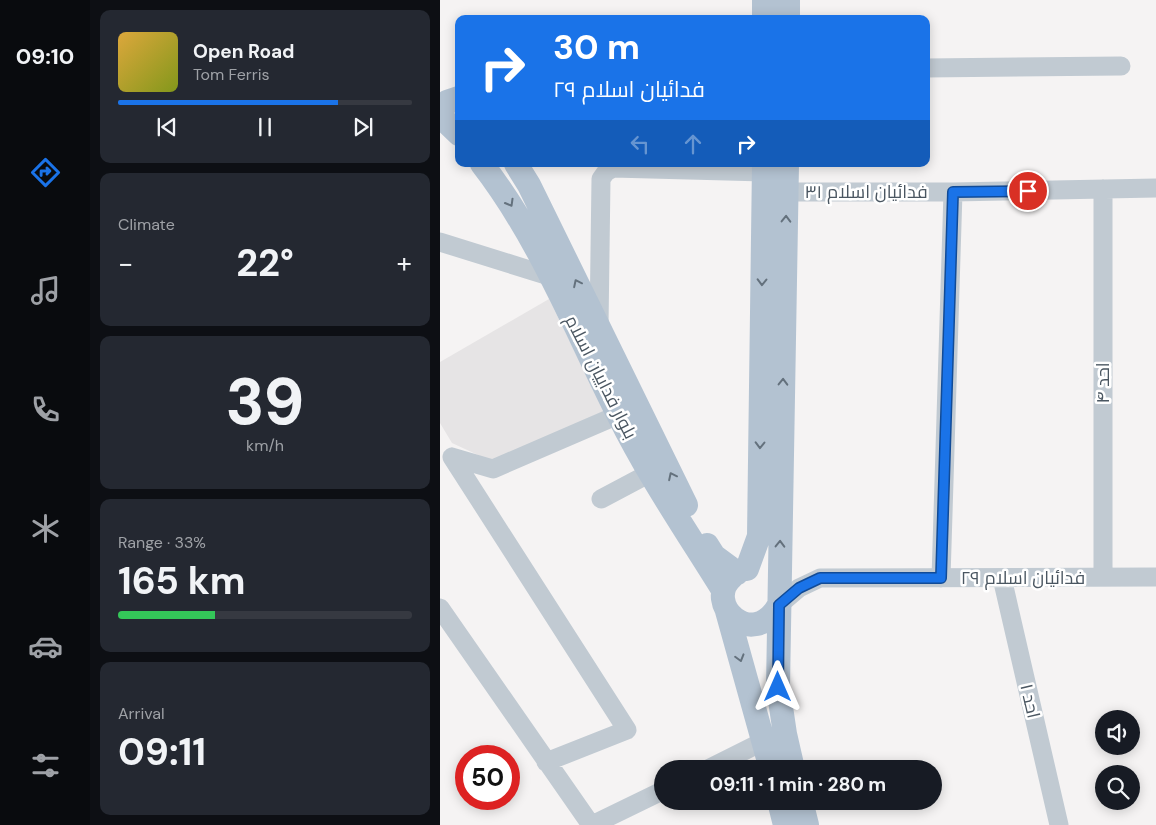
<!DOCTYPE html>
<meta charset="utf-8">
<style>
:root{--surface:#171b24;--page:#242831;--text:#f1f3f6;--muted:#9ea1a6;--line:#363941;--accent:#1a73e8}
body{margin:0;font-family:"DM Sans",Cairo,sans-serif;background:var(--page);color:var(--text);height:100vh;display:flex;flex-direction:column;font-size:19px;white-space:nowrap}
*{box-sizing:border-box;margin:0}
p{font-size:16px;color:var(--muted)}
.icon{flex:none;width:28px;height:28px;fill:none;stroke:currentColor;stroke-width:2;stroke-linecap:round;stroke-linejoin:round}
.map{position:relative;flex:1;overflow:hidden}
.details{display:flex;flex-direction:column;gap:10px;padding:10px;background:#0d0f14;width:350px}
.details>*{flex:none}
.banner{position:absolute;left:15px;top:15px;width:475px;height:152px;border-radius:10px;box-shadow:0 2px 12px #0003;background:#1a73e8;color:#fff;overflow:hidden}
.controls{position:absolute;left:655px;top:710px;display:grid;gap:10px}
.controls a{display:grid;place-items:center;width:45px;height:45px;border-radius:50%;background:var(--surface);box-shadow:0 2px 12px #0003;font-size:25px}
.speed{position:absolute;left:15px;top:745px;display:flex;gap:10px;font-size:25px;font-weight:700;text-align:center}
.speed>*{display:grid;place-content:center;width:65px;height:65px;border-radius:50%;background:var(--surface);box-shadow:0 2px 12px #0003;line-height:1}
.speed .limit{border:8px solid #d22;background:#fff;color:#111}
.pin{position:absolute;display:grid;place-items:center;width:42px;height:42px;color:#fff;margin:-21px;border:2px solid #fff;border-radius:50%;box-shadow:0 1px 5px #0007}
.me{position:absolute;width:55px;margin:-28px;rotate:0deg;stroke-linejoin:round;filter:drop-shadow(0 0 4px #0008)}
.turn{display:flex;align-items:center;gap:18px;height:105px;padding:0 15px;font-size:22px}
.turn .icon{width:65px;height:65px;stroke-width:2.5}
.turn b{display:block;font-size:35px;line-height:42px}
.lanes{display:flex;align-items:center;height:48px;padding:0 15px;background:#0003;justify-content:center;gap:25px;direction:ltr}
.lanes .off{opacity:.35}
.big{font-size:38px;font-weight:700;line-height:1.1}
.details .card{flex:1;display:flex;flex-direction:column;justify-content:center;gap:8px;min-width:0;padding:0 18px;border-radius:10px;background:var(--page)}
.details .dial{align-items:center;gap:0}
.dial b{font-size:65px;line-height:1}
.song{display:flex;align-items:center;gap:15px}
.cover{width:60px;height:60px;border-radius:8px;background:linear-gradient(135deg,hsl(40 70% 55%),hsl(70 70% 35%))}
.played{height:5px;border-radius:2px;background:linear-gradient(90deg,var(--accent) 75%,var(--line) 75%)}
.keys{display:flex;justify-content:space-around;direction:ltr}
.heat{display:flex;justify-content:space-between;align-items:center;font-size:28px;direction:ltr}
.charge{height:8px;border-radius:4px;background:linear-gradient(90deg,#34c759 33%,var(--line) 0)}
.trip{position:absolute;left:214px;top:760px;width:288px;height:50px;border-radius:25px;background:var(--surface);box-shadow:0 2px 12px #0003;font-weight:700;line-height:50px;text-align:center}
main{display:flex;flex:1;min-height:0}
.dock{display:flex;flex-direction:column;width:90px;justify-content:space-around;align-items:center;background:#090b0e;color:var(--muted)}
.dock .icon{width:35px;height:35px}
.dock .selected{color:var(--accent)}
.dock b{font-size:22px;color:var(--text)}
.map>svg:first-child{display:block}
.education{fill:#e6e4e5}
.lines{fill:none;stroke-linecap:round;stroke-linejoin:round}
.minor{stroke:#c1cad2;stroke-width:19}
.major{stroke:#b3c2d1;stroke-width:24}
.oneway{stroke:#64717d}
.route-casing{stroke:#114b97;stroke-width:12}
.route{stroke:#1a73e8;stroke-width:9}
.labels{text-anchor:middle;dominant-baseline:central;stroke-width:5;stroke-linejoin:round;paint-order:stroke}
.street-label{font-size:18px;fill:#4a5661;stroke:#fff}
</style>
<main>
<nav class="dock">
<b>09:10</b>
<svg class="icon selected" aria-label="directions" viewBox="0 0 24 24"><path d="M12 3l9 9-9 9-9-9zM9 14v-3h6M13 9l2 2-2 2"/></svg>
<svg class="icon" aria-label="music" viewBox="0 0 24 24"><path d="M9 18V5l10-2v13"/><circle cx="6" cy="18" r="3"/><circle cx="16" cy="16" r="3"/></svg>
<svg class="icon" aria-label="phone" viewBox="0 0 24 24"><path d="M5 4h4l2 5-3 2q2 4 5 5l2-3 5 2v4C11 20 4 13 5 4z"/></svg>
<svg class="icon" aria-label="climate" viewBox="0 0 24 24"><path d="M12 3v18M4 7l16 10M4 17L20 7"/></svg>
<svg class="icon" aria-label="car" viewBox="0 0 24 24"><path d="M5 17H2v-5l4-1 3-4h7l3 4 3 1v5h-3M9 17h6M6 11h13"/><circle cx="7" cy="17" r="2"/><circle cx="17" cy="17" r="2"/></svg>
<svg class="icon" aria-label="filters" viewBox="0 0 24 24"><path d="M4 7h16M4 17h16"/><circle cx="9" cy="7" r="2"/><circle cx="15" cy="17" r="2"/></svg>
</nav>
<section class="details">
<div class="card">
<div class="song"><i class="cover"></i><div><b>Open Road</b><p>Tom Ferris</p></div></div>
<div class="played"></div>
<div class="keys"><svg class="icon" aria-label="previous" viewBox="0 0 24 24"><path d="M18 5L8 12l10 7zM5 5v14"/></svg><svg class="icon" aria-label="pause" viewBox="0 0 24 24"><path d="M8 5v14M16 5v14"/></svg><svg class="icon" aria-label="next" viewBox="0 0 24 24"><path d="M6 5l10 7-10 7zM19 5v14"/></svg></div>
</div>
<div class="card"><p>Climate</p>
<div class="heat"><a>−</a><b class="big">22°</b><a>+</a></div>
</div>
<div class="card dial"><b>39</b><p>km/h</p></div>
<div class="card"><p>Range · 33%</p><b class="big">165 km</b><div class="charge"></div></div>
<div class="card"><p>Arrival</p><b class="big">09:11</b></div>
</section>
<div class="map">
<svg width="716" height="825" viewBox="0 0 716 825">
<rect width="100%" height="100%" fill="#f5f3f3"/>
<path class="education" d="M 109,299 L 164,411 L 53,462 L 12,443 L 0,423 L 0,362 Z"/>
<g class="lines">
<path class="minor" d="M 486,68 L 681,66
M 347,192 L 513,192 L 716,188
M 0,242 L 112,277
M 159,326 L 161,179 L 166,172 L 173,168 L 324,172
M 12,457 L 187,730 L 106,762
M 12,457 L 53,469 L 178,415
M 161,499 L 210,473
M 663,577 L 663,189
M 501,578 L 513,192
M 562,578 L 619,825
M 339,605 L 359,588 L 380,578 L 716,577
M 0,608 L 151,825
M 268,769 L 324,741
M 152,825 L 222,791"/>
<path class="major" d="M 348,0 L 348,19
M 324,19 L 324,0
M 0,114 L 7,102 L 19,98
M 0,116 L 19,134
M 42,164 C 100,239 135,329 178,414 C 208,475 247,532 283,590
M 76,164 L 89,185 L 246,505
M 347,164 L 338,687 L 345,734 L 353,769
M 267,545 L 274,556 L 297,573
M 307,569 L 319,536 L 324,164
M 292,577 C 262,603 313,652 339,605
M 287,611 L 331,769
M 339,801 L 345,825
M 361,801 L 367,825"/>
</g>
<defs><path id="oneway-chevron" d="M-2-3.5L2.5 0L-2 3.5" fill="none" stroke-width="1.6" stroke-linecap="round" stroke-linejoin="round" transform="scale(1.25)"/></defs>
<g class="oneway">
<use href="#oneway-chevron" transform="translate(70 203) rotate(60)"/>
<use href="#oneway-chevron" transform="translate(346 219) rotate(-89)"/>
<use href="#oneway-chevron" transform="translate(322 282) rotate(91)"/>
<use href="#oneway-chevron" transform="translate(137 283) rotate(-116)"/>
<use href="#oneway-chevron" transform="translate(343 382) rotate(-89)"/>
<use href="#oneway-chevron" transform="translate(320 445) rotate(91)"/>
<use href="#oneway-chevron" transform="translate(232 476) rotate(-116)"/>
<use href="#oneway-chevron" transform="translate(340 544) rotate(-89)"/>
<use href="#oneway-chevron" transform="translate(300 658) rotate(74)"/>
</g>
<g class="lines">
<defs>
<path id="route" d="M 338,687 L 339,605 L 359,588 L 380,578 L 501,578 L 513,192 L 588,191"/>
</defs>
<use href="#route" class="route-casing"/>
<use href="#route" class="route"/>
</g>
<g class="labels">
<g class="street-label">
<text x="426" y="192">فدائیان اسلام ۳۱</text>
<text transform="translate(161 377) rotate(63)">بلوار فداییان اسلام</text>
<text transform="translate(663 383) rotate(-90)">احد ۴</text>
<text x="583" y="578">فدائیان اسلام ۲۹</text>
<text transform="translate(590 701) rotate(77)">احد ۱</text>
</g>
</g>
</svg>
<div class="controls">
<a><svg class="icon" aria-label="sound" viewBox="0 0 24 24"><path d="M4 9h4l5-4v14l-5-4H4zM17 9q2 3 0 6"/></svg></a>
<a><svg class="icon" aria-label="search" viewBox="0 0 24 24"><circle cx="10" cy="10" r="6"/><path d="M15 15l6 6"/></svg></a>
</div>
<div class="speed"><div class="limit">50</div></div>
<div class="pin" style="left:588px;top:191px;background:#d93025"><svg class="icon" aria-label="arrive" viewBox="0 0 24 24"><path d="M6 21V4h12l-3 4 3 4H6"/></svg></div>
<svg class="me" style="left:338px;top:687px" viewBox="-20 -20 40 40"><path d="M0-17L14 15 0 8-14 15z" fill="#1a73e8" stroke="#fff" stroke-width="4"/></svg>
<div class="trip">09:11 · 1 min · 280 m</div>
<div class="banner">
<div class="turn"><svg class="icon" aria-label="right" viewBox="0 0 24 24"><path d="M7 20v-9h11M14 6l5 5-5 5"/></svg><div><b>30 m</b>فدائیان اسلام ۲۹</div></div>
<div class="lanes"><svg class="icon off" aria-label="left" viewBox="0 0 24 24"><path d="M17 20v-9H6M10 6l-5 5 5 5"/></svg><svg class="icon off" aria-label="ahead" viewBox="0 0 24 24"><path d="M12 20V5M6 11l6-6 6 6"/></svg><svg class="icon" aria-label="right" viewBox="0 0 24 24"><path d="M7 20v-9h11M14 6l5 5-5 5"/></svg></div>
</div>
</div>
</main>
